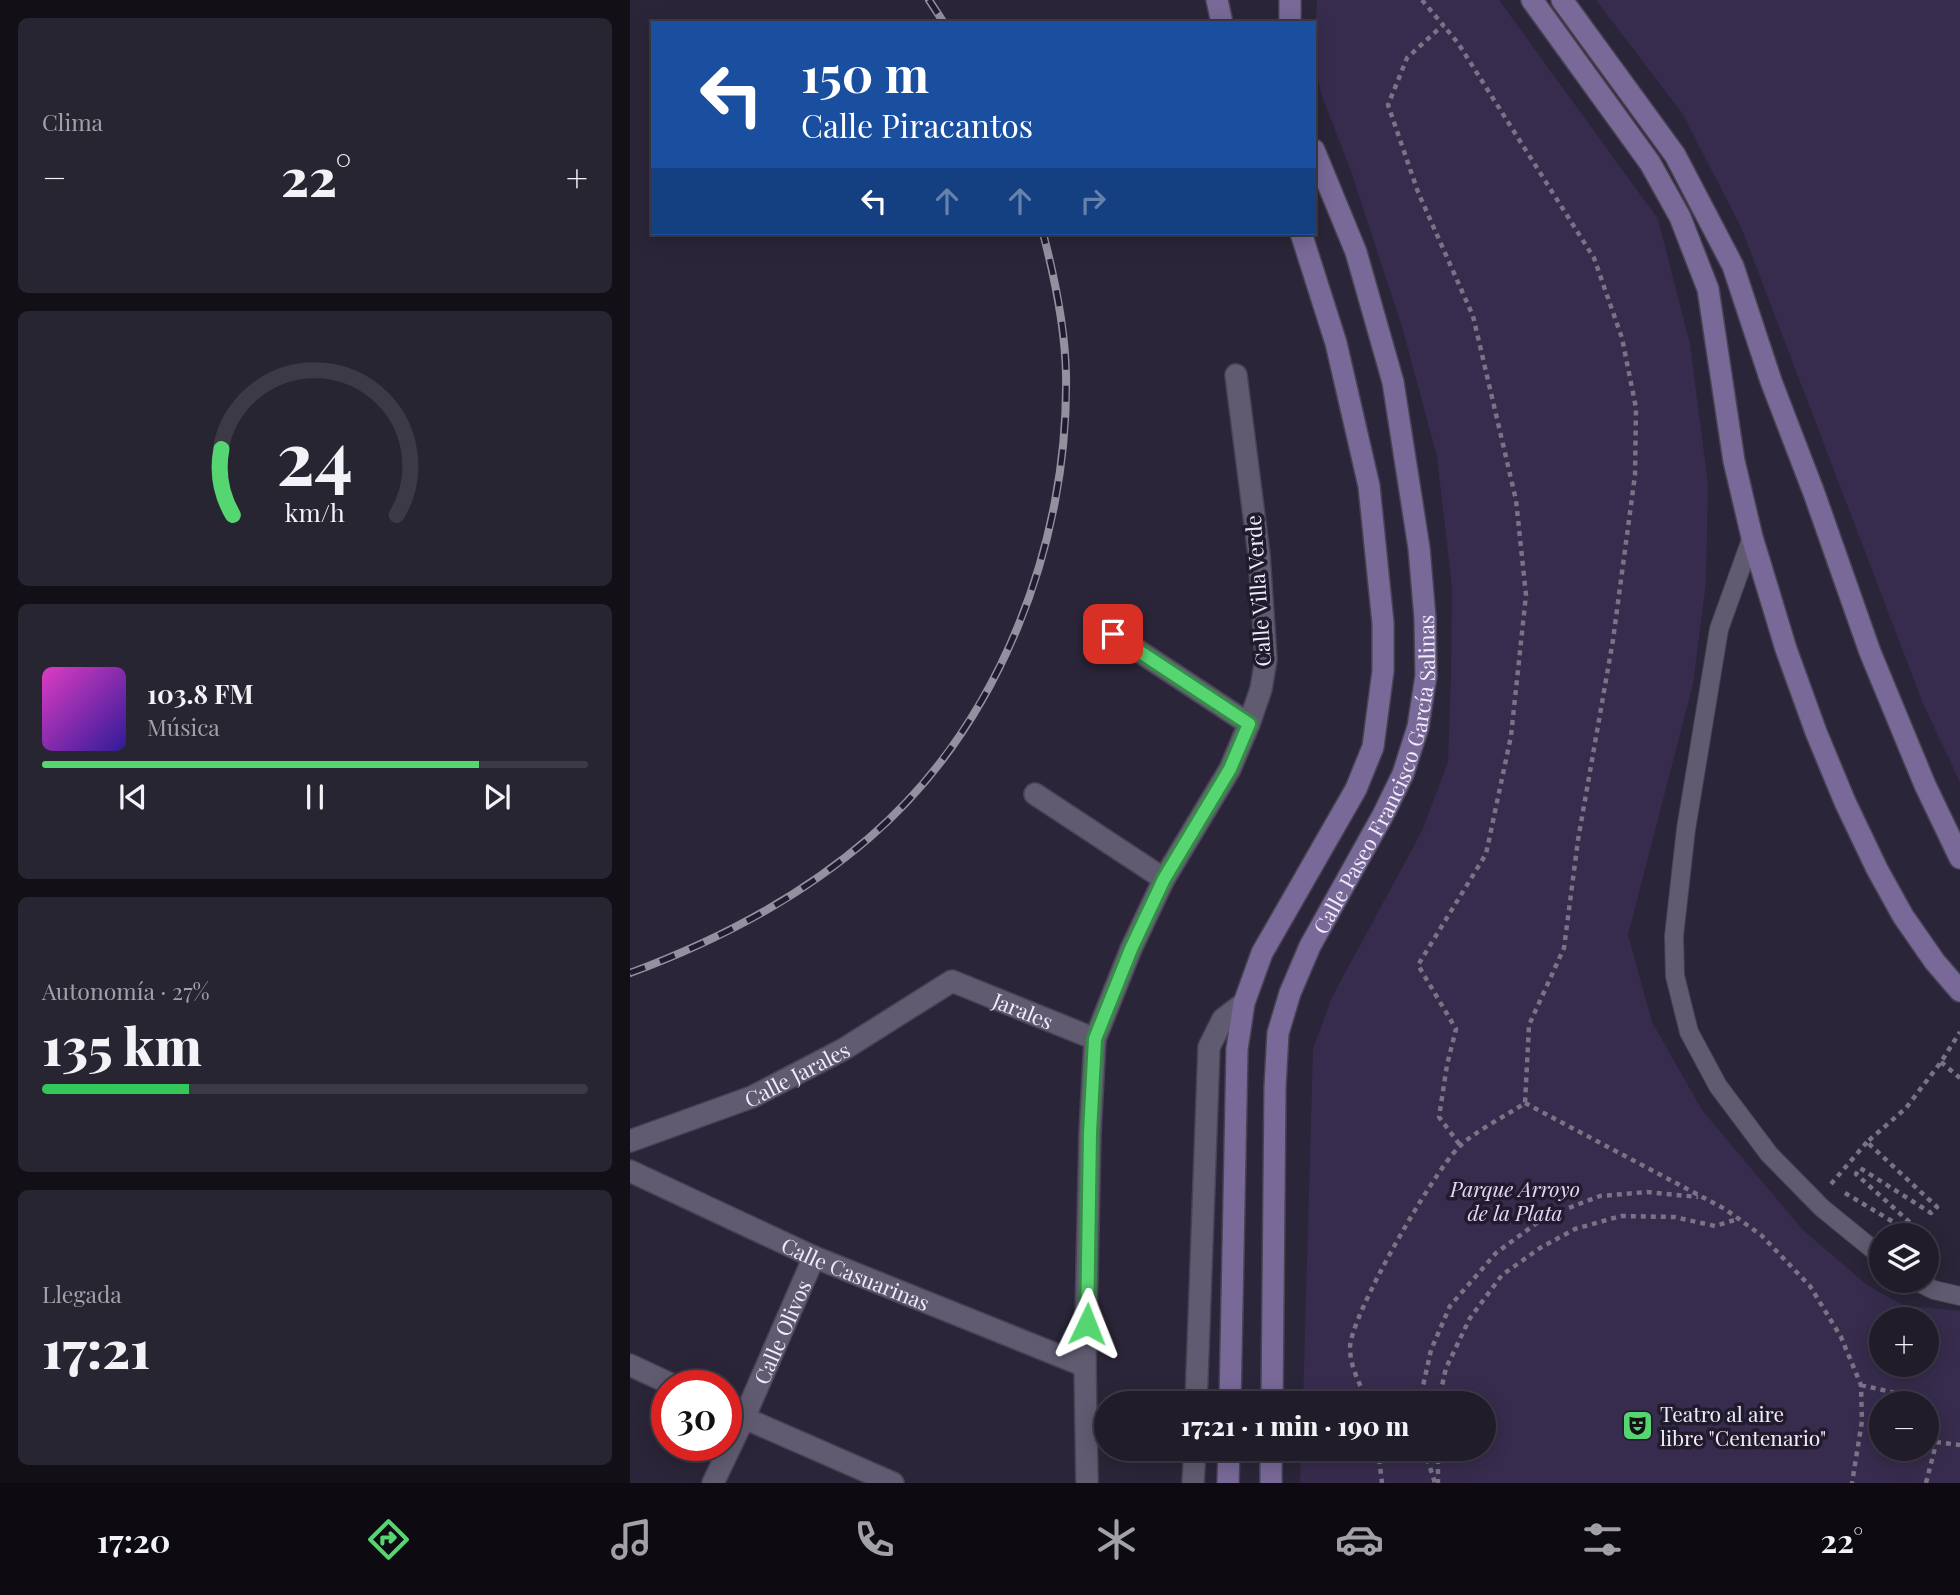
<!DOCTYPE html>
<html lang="es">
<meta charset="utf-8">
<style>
:root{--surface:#201c2a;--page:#282532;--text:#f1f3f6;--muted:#a2a1a8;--line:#3d3a47;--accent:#56d671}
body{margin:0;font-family:"Playfair Display",serif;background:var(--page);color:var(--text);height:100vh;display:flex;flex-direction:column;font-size:26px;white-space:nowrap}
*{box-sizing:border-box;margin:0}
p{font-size:23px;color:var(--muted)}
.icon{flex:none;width:38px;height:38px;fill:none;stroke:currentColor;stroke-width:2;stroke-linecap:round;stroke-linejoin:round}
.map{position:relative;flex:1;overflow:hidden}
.drawer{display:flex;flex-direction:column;gap:18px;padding:18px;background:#120f17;width:630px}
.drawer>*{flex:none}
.hud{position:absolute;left:21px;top:21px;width:665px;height:214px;border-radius:0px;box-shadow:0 4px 18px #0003,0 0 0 2px var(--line);background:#1a4fa0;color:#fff;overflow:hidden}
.fabs{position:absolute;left:1239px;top:1223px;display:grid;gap:14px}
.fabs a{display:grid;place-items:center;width:70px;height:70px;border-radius:50%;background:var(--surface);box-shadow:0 4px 18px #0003,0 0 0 2px var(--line);font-size:35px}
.speed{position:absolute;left:21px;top:1370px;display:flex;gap:14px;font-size:35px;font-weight:700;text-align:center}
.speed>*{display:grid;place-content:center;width:91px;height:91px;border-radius:50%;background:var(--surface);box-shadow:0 4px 18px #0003,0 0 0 2px var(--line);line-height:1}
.speed .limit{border:10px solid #d22;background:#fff;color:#111}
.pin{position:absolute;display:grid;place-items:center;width:60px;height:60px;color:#fff;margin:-30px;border-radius:14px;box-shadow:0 4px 10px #0006}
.me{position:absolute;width:77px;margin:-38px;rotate:2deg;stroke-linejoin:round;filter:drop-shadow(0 0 5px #0008)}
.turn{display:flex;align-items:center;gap:24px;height:147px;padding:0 35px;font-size:32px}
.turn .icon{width:91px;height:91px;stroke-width:2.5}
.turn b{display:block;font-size:49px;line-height:60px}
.lanes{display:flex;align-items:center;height:66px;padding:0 35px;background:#0003;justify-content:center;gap:35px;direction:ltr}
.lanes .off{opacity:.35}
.big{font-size:52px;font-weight:800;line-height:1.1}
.drawer .card{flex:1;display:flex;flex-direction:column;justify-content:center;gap:10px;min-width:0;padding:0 24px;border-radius:10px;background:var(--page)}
.drawer .dial{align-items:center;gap:0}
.dial svg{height:182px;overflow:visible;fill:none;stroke:var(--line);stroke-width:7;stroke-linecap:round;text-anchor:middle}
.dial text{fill:var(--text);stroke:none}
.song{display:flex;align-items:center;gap:21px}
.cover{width:84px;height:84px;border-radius:10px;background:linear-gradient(135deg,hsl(310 70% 55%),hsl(250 70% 35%))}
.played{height:7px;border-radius:4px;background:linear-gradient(90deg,var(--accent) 80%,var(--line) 80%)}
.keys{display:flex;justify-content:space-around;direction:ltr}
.heat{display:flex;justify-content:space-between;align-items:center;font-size:38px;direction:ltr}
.charge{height:10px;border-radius:5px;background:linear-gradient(90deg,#34c759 27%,var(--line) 0)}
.trip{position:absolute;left:464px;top:1391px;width:402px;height:70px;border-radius:35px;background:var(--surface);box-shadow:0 4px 18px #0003,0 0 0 2px var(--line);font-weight:800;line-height:70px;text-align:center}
.menu{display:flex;height:112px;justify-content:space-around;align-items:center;background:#0d0b11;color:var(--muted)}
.menu .icon{width:49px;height:49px}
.menu .active{color:var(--accent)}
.menu b{font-size:32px;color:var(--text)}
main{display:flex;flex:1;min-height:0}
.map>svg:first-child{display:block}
.green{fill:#372c4d;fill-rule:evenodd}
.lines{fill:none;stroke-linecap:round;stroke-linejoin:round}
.service-casing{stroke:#484353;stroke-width:20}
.minor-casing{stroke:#484353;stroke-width:24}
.secondary-casing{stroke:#484353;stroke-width:24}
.path{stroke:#787485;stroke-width:4.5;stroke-dasharray:5 5;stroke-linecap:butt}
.service{stroke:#615b71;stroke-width:18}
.minor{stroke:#615b71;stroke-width:21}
.secondary{stroke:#786998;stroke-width:21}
.rail-casing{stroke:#9490a0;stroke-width:8}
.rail{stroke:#211b2d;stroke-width:5;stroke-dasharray:16;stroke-linecap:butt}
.route-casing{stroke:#388b49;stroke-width:18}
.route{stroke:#56d671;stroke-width:12}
.labels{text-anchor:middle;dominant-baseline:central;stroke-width:7;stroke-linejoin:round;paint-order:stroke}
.street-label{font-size:21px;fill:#efecf9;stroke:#211b2d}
.park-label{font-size:21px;font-style:italic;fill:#e1d8f8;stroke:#211b2d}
.poi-label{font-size:21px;fill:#efecf9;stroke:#211b2d;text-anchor:start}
</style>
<main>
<section class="drawer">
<div class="card"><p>Clima</p>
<div class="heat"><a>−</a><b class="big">22°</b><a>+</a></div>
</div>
<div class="card dial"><svg viewBox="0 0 100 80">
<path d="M14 69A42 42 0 1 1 86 69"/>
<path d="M14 69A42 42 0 0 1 9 40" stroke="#56d671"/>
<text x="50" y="56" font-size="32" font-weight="700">24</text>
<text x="50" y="72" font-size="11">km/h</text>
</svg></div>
<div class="card">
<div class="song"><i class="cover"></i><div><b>103.8 FM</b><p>Música</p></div></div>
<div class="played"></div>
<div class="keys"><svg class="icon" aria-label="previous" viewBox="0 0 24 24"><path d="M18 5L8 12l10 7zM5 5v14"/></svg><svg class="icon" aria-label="pause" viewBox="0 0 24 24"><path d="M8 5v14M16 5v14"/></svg><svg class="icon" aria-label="next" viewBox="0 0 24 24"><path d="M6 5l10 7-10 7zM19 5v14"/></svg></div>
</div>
<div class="card"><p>Autonomía · 27%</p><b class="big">135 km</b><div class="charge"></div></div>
<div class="card"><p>Llegada</p><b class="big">17:21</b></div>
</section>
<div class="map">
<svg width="1330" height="1483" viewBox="0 0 1330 1483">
<rect width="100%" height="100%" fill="#2a2538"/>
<path class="green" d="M 687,0 L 869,0 L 1028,219 L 1060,344 L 1078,484 L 1076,583 L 1063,684 L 998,935 L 1022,1022 L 1072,1110 L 1172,1229 L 1237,1285 L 1273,1305 L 1330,1311 L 1330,1483 L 670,1483 L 671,1449 L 854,1449 L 854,1404 L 673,1403 L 683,1049 L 702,997 L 792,831 L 818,762 L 821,676 L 822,587 L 807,457 L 773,330 L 720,168 L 691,94 L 684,59 ZM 1251,1320 L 1297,1320 L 1297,1365 L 1251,1365 ZM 1251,1404 L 1297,1404 L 1297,1449 L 1251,1449 Z
M 966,0 L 1330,0 L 1330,782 L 1294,706 L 1111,227 L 1052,113 Z"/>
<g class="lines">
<defs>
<path id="service" d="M 1122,537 L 1089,629 L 1056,829 L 1044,936 L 1045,976 L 1059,1032 L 1088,1086 L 1139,1154 L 1192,1208 L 1251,1256
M 1286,1281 L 1304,1290 L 1330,1296"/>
<g id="minor">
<path d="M 483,634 L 619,724"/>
<path d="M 405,794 L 534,879"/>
<path id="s1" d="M 0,1141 L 122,1097 L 214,1049 L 322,981 L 465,1039"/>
<path id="s2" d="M 0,1171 L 184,1257 L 455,1366"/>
<path d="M 0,1365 L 45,1386"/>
<path d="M 566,1404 L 579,1047 L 593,1019 L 614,1003"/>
<path d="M 96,1410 L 263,1483"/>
<path id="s3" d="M 83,1483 L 114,1418 L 184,1257"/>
<path d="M 457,1483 L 455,1366 L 460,1133 L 465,1039 L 501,949 L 534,879 L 600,769 L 619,724 L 631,689 L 636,659 L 629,555 L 606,375"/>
<path d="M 563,1483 L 565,1449"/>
</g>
<g id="secondary">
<path d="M 587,0 L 592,23"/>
<path d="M 660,0 L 660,23"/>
<path d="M 902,0 L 1020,163 L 1050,217 L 1078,289 L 1104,461 L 1122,537 L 1156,649 L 1186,732 L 1215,802 L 1247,869 L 1273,916 L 1305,962 L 1330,991"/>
<path d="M 932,0 L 1045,155 L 1103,266 L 1141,381 L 1184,493 L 1240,652 L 1295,785 L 1330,858"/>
<path d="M 600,1404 L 607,1049 L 614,1003 L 632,953 L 726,789 L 743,747 L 753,671 L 753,623 L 739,486 L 706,343 L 671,233"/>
<path id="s4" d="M 642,1404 L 645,1087 L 648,1033 L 660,993 L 680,946 L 753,815 L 773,774 L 788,727 L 796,676 L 795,618 L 789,548 L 763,382 L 726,252 L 684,150"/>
<path d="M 598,1483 L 599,1449"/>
<path d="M 641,1483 L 641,1449"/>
</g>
</defs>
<use href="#service" class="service-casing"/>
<use href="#minor" class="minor-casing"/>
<use href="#secondary" class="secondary-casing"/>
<path class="path" d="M 792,0 L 813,25 L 777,58 L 758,105 L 788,192 L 843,316 L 886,500 L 896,595 L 881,736 L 856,854 L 788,965 L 826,1029 L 817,1065 L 809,1117 L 830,1145
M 1311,1062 L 1330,1078
M 895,1103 L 1095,1209 L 1131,1235 L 1180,1286 L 1211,1337 L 1231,1385 L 1232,1421 L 1222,1483
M 1201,1184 L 1237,1142
M 1215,1193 L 1280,1232 L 1285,1227 L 1226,1174 L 1230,1168 L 1301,1213 L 1307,1207 L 1237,1142 L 1276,1108 L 1311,1062 L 1330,1032
M 1231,1385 L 1270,1394 L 1288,1404
M 739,1404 C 731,1387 720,1367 720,1348 C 720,1316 803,1173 828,1148 C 843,1132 876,1116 895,1103 L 899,1025 L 934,948 L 948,840 L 983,640 L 1005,475 L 1006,408 L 992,338 L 964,258 L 828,43 L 813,25
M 789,1404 L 801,1350 L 820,1306 L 866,1253 L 915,1217 L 970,1196 L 1017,1192 L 1068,1197
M 808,1404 L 816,1368 L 840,1318 L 872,1275 L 910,1248 L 945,1229 L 991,1216 L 1044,1217 L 1085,1226 L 1108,1219
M 1306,1442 L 1330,1445
M 748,1449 L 752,1483
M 794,1449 L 805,1483
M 808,1449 L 808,1483
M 1296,1483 L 1308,1436 L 1302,1411 L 1297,1408"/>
<use href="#service" class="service"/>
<use href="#minor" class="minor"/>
<use href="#secondary" class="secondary"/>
<defs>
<path id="rail" d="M 299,0 L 314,23
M 0,973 C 87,941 168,899 239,838 C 369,726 439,544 436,374 C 435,326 425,279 413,233"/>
</defs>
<use href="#rail" class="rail-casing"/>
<use href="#rail" class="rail"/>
</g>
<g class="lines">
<defs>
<path id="route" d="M 457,1324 L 460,1133 L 465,1039 L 501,949 L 534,879 L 600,769 L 619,724 L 483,634"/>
</defs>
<use href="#route" class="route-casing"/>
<use href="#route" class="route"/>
</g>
<defs>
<symbol id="theatre-square" viewBox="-11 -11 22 22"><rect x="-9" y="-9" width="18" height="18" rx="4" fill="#56d671" stroke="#211b2d"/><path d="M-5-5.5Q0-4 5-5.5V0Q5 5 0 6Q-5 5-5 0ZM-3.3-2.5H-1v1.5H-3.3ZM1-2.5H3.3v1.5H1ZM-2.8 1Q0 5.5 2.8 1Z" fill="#111"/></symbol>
</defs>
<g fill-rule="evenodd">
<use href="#theatre-square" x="990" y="1408" width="35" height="35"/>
</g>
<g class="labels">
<g class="street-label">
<text transform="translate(627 591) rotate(-94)">Calle Villa Verde</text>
<text stroke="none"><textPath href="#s4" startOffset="651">Calle Paseo Francisco García Salinas</textPath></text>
<text stroke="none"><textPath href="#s1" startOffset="438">Jarales</textPath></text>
<text stroke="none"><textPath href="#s1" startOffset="180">Calle Jarales</textPath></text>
<text stroke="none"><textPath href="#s2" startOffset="248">Calle Casuarinas</textPath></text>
<text stroke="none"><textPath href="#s3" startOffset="166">Calle Olivos</textPath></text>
</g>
<g class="park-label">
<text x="885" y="1188">Parque Arroyo<tspan x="885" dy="24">de la Plata</tspan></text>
</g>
<g class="poi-label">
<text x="1030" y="1413">Teatro al aire<tspan x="1030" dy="24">libre "Centenario"</tspan></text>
</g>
</g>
</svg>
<div class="fabs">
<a><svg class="icon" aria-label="layers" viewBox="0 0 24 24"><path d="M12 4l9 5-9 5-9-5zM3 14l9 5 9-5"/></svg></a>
<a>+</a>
<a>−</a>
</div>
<div class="speed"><div class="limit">30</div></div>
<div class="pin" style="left:483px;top:634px;background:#d93025"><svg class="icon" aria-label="arrive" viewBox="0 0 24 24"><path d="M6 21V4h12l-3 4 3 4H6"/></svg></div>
<svg class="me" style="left:457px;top:1324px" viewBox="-20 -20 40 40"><path d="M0-17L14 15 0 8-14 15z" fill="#56d671" stroke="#fff" stroke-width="4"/></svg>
<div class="trip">17:21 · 1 min · 190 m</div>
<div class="hud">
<div class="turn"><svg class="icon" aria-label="left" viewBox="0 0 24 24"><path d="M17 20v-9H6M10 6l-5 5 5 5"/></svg><div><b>150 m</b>Calle Piracantos</div></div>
<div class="lanes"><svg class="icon" aria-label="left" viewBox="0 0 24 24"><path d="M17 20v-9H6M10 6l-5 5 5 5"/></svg><svg class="icon off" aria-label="ahead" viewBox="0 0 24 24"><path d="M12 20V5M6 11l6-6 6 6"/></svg><svg class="icon off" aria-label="ahead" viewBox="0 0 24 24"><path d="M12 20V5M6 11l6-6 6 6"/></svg><svg class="icon off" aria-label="right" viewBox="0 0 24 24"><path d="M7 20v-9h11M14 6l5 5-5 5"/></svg></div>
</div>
</div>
</main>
<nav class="menu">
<b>17:20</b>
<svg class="icon active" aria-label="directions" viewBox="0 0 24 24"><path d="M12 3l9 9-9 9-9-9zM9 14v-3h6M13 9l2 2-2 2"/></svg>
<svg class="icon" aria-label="music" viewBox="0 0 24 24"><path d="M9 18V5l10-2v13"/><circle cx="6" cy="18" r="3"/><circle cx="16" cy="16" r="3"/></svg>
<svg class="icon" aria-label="phone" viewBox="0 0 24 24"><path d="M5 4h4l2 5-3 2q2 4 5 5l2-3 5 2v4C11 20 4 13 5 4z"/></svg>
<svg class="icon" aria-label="climate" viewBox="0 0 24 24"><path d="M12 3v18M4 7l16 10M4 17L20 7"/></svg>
<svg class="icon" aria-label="car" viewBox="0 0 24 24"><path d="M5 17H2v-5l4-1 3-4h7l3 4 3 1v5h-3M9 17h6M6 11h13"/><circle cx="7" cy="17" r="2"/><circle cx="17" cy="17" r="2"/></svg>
<svg class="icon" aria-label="filters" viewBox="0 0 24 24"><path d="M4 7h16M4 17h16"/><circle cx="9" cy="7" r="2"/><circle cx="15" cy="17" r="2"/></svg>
<b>22°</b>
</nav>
